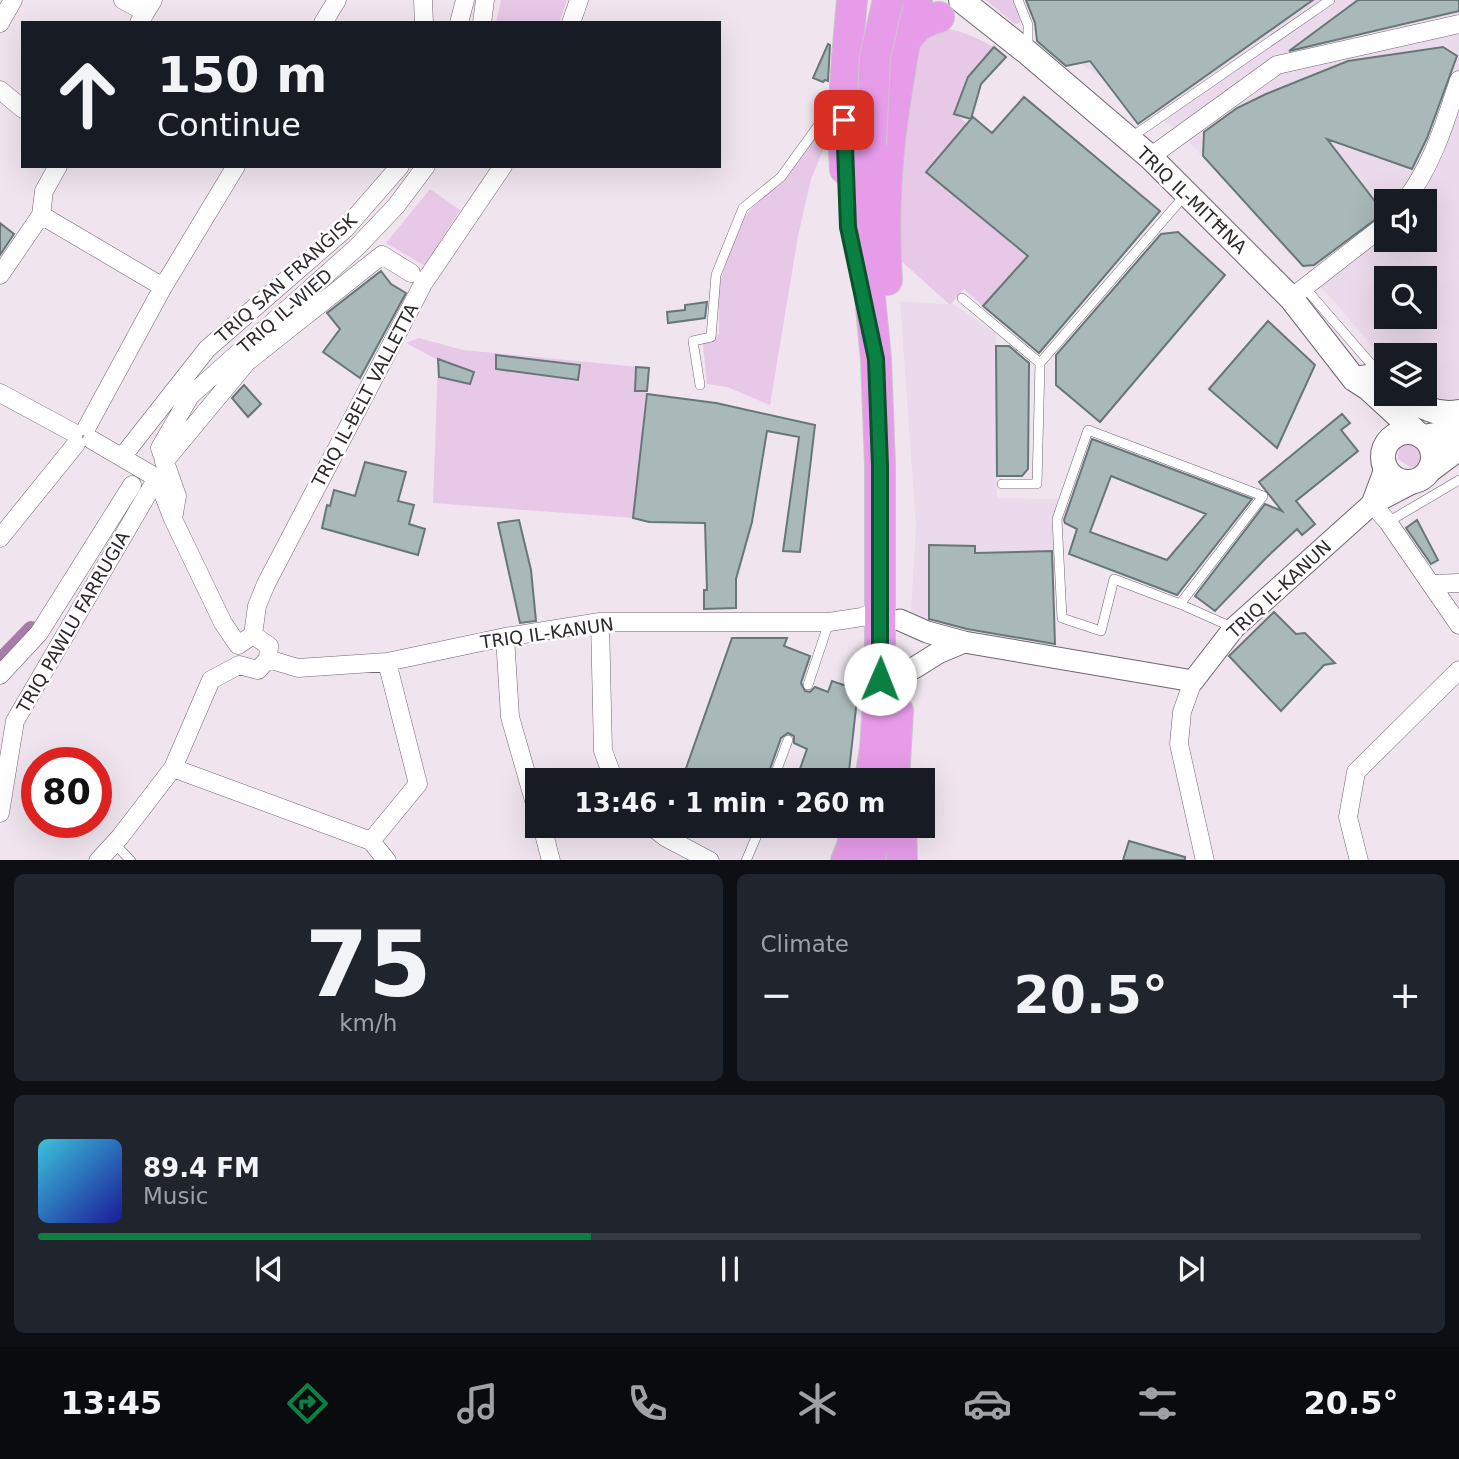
<!DOCTYPE html>
<meta charset="utf-8">
<style>
:root{--surface:#171b24;--page:#20242c;--text:#f1f3f6;--muted:#9ea1a6;--line:#363941;--accent:#0b8043}
body{margin:0;font-family:"DejaVu Sans",sans-serif;background:var(--page);color:var(--text);height:100vh;display:flex;flex-direction:column;font-size:26px;white-space:nowrap}
*{box-sizing:border-box;margin:0}
p{font-size:23px;color:var(--muted)}
.icon{flex:none;width:38px;height:38px;fill:none;stroke:currentColor;stroke-width:2;stroke-linecap:round;stroke-linejoin:round}
.map{position:relative;height:860px;overflow:hidden}
.details{display:flex;flex-direction:column;gap:14px;padding:14px;background:#0d0f14;flex:1}
.details>*{flex:none}
.banner{position:absolute;left:21px;top:21px;width:700px;height:147px;border-radius:0px;box-shadow:0 7px 28px #0002;background:#171b24;color:var(--text);overflow:hidden}
.fabs{position:absolute;left:1374px;top:189px;display:grid;gap:14px}
.fabs a{display:grid;place-items:center;width:63px;height:63px;border-radius:0px;background:var(--surface);box-shadow:0 7px 28px #0002;font-size:35px}
.speed{position:absolute;left:21px;top:747px;display:flex;gap:14px;font-size:35px;font-weight:700;text-align:center}
.speed>*{display:grid;place-content:center;width:91px;height:91px;border-radius:50%;background:var(--surface);box-shadow:0 7px 28px #0002;line-height:1}
.speed .limit{border:10px solid #d22;background:#fff;color:#111}
.pin{position:absolute;display:grid;place-items:center;width:60px;height:60px;color:#fff;margin:-30px;border-radius:14px;box-shadow:0 4px 10px #0006}
.me{position:absolute;width:77px;margin:-38px;rotate:1deg;stroke-linejoin:round;filter:drop-shadow(0 0 5px #0008)}
.turn{display:flex;align-items:center;gap:24px;height:147px;padding:0 21px;font-size:32px}
.turn .icon{width:91px;height:91px;stroke-width:2.5}
.turn b{display:block;font-size:49px;line-height:60px}
.big{font-size:52px;font-weight:600;line-height:1.1}
.details .widget{flex:1;display:flex;flex-direction:column;justify-content:center;gap:10px;min-width:0;padding:0 24px;border-radius:10px;background:var(--page)}
.details .dial{align-items:center;gap:0}
.dial b{font-size:91px;line-height:1}
.song{display:flex;align-items:center;gap:21px}
.cover{width:84px;height:84px;border-radius:10px;background:linear-gradient(135deg,hsl(190 70% 55%),hsl(240 70% 35%))}
.played{height:7px;border-radius:4px;background:linear-gradient(90deg,var(--accent) 40%,var(--line) 40%)}
.keys{display:flex;justify-content:space-around;direction:ltr}
.heat{display:flex;justify-content:space-between;align-items:center;font-size:38px;direction:ltr}
.details .tiles{flex:1;display:grid;gap:14px;grid-template-columns:1fr 1fr}
.widget:last-child{grid-column:span 2}
.trip{position:absolute;left:525px;top:768px;width:410px;height:70px;border-radius:0px;background:var(--surface);box-shadow:0 7px 28px #0002;font-weight:600;line-height:70px;text-align:center}
.tab-bar{display:flex;height:112px;justify-content:space-around;align-items:center;background:#090b0e;color:var(--muted)}
.tab-bar .icon{width:49px;height:49px}
.tab-bar .on{color:var(--accent)}
.tab-bar b{font-size:32px;color:var(--text)}
.map>svg:first-child{display:block}
.built{fill:#ebdaeb;fill-rule:evenodd}
.green{fill:#e7c8e7}
.lines{fill:none;stroke-linecap:round;stroke-linejoin:round}
.canal{stroke:#a77ca8;stroke-width:16}
.building{fill:#a9b9ba;stroke:#677777;stroke-width:2;fill-rule:evenodd}
.service-casing{stroke:#6f656f;stroke-width:10}
.minor-casing{stroke:#6f656f;stroke-width:19}
.tertiary-casing{stroke:#6f656f;stroke-width:23}
.secondary-casing{stroke:#6f656f;stroke-width:26}
.trunk-casing{stroke:#c8c7c8;stroke-width:32}
.service{stroke:#fff;stroke-width:9}
.minor{stroke:#fff;stroke-width:18}
.tertiary{stroke:#fff;stroke-width:21}
.secondary{stroke:#fff;stroke-width:24}
.trunk{stroke:#e79cea;stroke-width:30}
.trunk-bridge-casing{stroke:#c8c7c8;stroke-width:32;stroke-linecap:butt}
.trunk-bridge{stroke:#e79cea;stroke-width:30}
.route-casing{stroke:#07532c;stroke-width:18}
.route{stroke:#0b8043;stroke-width:12}
.labels{text-anchor:middle;dominant-baseline:central;stroke-width:5;stroke-linejoin:round;paint-order:stroke}
.street-label{font-size:18px;fill:#2c282b;stroke:#fff}
</style>
<div class="map">
<svg width="1459" height="861" viewBox="0 0 1459 861">
<rect width="100%" height="100%" fill="#f0e5ef"/>
<path class="built" d="M 989,0 L 1459,0 L 1459,399 L 1448,404 L 1416,399 L 1424,394 L 1424,355 L 1386,355 L 1386,363 L 1332,299 L 1179,131 ZM 1386,201 L 1424,201 L 1424,240 L 1386,240 ZM 1386,278 L 1424,278 L 1424,317 L 1386,317 Z
M 900,301 L 955,305 L 996,334 L 997,498 L 1063,499 L 1053,522 L 1055,646 L 917,620 L 911,610 L 916,527 Z"/>
<path class="green" d="M 501,0 L 567,0 L 559,23 L 496,23 Z
M 986,0 L 1013,0 L 1019,12 L 1020,23 L 1015,24 Z
M 934,28 C 957,28 974,36 994,47 L 968,77 L 955,113 L 967,124 L 926,172 L 1028,256 L 983,306 L 964,289 L 950,305 L 898,258 L 907,55 Z
M 830,123 L 830,134 L 811,179 L 798,236 L 770,405 L 727,387 L 707,384 L 703,344 L 719,334 L 719,287 L 730,245 L 744,217 Z
M 430,189 L 460,210 L 425,266 L 386,243 Z
M 419,338 L 463,350 L 649,368 L 633,518 L 433,503 L 438,360 L 406,343 Z
M 1407,438 L 1426,449 C 1427,460 1421,467 1410,467 L 1398,459 L 1399,445 Z"/>
<g class="lines">
<path class="canal" d="M 0,661 L 31,629"/>
</g>
<path class="building" d="M 1026,0 L 1313,0 L 1138,124 L 1090,61 L 1066,66 L 1037,41 L 1035,23 Z
M 1358,0 L 1459,0 L 1459,11 L 1289,51 Z
M 828,44 L 830,45 L 828,81 L 825,80 L 823,82 L 813,78 Z
M 994,47 L 1006,57 L 981,84 L 971,119 L 973,117 L 992,133 L 1024,97 L 1160,211 L 1039,353 L 983,306 L 1028,256 L 926,172 L 971,119 L 954,114 L 968,77 Z
M 1443,47 L 1457,56 L 1427,138 L 1412,169 L 1327,139 L 1384,213 L 1314,265 L 1303,266 L 1203,156 L 1204,132 L 1237,108 L 1266,94 L 1348,61 Z
M 0,223 L 14,234 L 0,255 Z
M 1178,232 L 1225,275 L 1100,422 L 1056,385 L 1056,355 L 1161,234 Z
M 381,271 L 391,284 L 406,293 L 360,378 L 323,352 L 340,329 L 327,313 Z
M 707,302 L 705,318 L 668,323 L 667,312 L 685,310 L 685,305 Z
M 1268,321 L 1315,365 L 1277,448 L 1209,389 Z
M 996,346 L 1009,346 L 1029,363 L 1028,469 L 1022,476 L 997,476 Z
M 496,355 L 580,365 L 578,380 L 496,369 Z
M 438,359 L 474,372 L 470,384 L 439,377 Z
M 636,367 L 649,368 L 647,391 L 635,391 Z
M 244,385 L 261,404 L 248,417 L 232,398 Z
M 647,394 L 716,403 L 815,425 L 800,552 L 783,551 L 799,437 L 767,431 L 752,522 L 736,579 L 736,608 L 704,609 L 704,590 L 707,590 L 705,523 L 649,522 L 633,518 Z
M 1342,414 L 1350,423 L 1341,430 L 1358,451 L 1296,501 L 1315,524 L 1302,535 L 1297,529 L 1267,557 L 1215,611 L 1195,596 L 1265,504 L 1282,511 L 1259,482 Z
M 1092,439 L 1252,499 L 1177,595 L 1069,554 L 1077,529 L 1065,523 L 1064,520 ZM 1111,476 L 1206,514 L 1167,560 L 1090,532 Z
M 365,462 L 406,472 L 398,501 L 414,505 L 409,524 L 425,529 L 418,555 L 322,528 L 327,505 L 330,506 L 334,490 L 355,496 Z
M 519,520 L 531,570 L 536,621 L 520,623 L 498,523 Z
M 1417,520 L 1438,560 L 1431,564 L 1406,528 Z
M 929,545 L 975,546 L 975,553 L 1052,551 L 1055,644 L 967,629 L 929,619 Z
M 1274,612 L 1296,634 L 1305,633 L 1335,663 L 1324,665 L 1281,711 L 1229,656 Z
M 732,638 L 787,638 L 784,646 L 810,656 L 801,683 L 805,691 L 810,692 L 815,687 L 828,692 L 832,681 L 858,690 L 848,780 L 796,780 L 807,749 L 794,743 L 794,736 L 788,733 L 781,738 L 766,780 L 690,780 L 684,774 Z
M 1129,841 L 1185,857 L 1185,860 L 1123,860 Z"/>
<g class="lines">
<defs>
<path id="service" d="M 1018,0 L 1028,25 L 1028,48
M 1130,138 L 1330,0
M 1306,289 L 1378,372
M 962,298 L 1040,363
M 700,385 L 693,341 L 711,337 L 716,275 L 743,208 L 781,177 L 834,104
M 1002,484 L 1037,484 L 1040,363 L 1186,194
M 1388,522 L 1459,480
M 1180,604 L 1263,496 L 1088,430 L 1057,519 L 1062,618 L 1101,631 L 1114,579 L 1180,604 L 1234,628
M 808,685 L 829,622
M 773,780 L 788,740
M 115,844 L 131,861
M 746,861 L 757,835"/>
<path id="minor" d="M 123,0 L 145,12
M 423,0 L 424,23
M 0,23 L 13,0
M 139,23 L 153,0
M 323,23 L 337,0
M 459,23 L 465,0
M 482,23 L 485,0
M 571,23 L 579,0
M 0,90 L 23,109
M 1150,157 L 1277,65 L 1459,24
M 1405,201 C 1433,164 1445,123 1459,80
M 41,215 L 163,287
M 0,275 L 41,215 L 44,191 L 58,166
M 1291,298 L 1386,224
M 0,393 L 74,433
M 87,427 L 163,287 L 236,166
M 92,440 L 157,478 L 173,519 L 223,623 L 238,645
M 122,457 L 207,349 L 345,229 L 400,166
M 164,462 L 247,362 L 382,255 L 411,273
M 1372,504 L 1388,522 L 1459,625
M 173,519 L 177,496 L 160,448 L 190,396 L 357,247 L 396,206 L 426,166
M 0,538 L 76,444
M 1432,584 L 1459,583
M 600,622 L 603,751 L 614,780
M 505,637 L 510,717 L 537,811
M 238,645 L 253,635 L 257,606 L 266,584 L 423,284 L 503,166
M 268,659 L 298,668 L 387,662 L 505,637 L 600,622 L 829,622 L 862,617 L 881,608
M 0,675 L 39,633 L 132,485
M 1193,681 L 1182,712 L 1179,744 L 1205,861
M 173,768 L 371,841 L 387,861
M 0,813 L 15,721 L 157,478
M 542,826 L 551,861
M 651,826 L 665,837 L 710,861
M 371,841 L 418,784 L 387,662
M 98,861 L 120,837 L 173,768 L 211,680 L 239,665 L 258,670 L 268,659 L 269,646 L 253,635
M 1359,861 L 1348,817 L 1356,772 L 1459,670"/>
<path id="tertiary" d="M 1372,504 L 1385,469
M 900,620 L 927,632 L 964,642 L 1193,681 L 1234,628 L 1372,504 L 1414,482
M 914,668 L 938,653 L 964,642"/>
<path id="secondary" d="M 961,0 L 1028,53 L 1150,157 L 1291,298 L 1354,379 L 1368,388 L 1417,433
M 1354,379 L 1380,375 L 1386,380
M 1404,394 C 1420,407 1437,416 1459,412
M1383 457a25 25 0 1 1 50 0a25 25 0 1 1-50 0Z
M 1424,437 L 1451,432 L 1459,428
M 1431,469 L 1459,448"/>
<path id="trunk" d="M 904,44 C 913,28 921,22 939,17
M 859,144 L 863,226 L 876,359 L 880,465 L 880,679 L 875,748 L 870,780
M 845,169 C 841,113 847,56 852,0
M 887,280 C 883,212 886,157 897,90 C 902,59 906,29 917,0
M 894,780 L 898,711
M 901,826 L 902,861
M 846,861 L 852,846 L 855,826
M 870,861 L 875,826"/>
</defs>
<use href="#service" class="service-casing"/>
<use href="#minor" class="minor-casing"/>
<use href="#tertiary" class="tertiary-casing"/>
<use href="#secondary" class="secondary-casing"/>
<use href="#trunk" class="trunk-casing"/>
<use href="#service" class="service"/>
<use href="#minor" class="minor"/>
<use href="#tertiary" class="tertiary"/>
<use href="#secondary" class="secondary"/>
<use href="#trunk" class="trunk"/>
<defs>
<path id="trunk-bridge" d="M 871,145 L 875,57 L 888,0"/>
</defs>
<use href="#trunk-bridge" class="trunk-bridge-casing"/>
<use href="#trunk-bridge" class="trunk-bridge"/>
</g>
<g class="lines">
<defs>
<path id="route" d="M 844,120 L 848,227 L 876,359 L 880,466 L 880,679"/>
</defs>
<use href="#route" class="route-casing"/>
<use href="#route" class="route"/>
</g>
<g class="labels">
<g class="street-label">
<text transform="translate(1192 200) rotate(44)">TRIQ IL-MITĦNA</text>
<text transform="translate(286 278) rotate(-42)">TRIQ SAN FRANĠISK</text>
<text transform="translate(285 311) rotate(-41)">TRIQ IL-WIED</text>
<text transform="translate(365 395) rotate(-62)">TRIQ IL-BELT VALLETTA</text>
<text transform="translate(1279 589) rotate(-43)">TRIQ IL-KANUN</text>
<text transform="translate(73 622) rotate(-60)">TRIQ PAWLU FARRUGIA</text>
<text transform="translate(547 633) rotate(-8)">TRIQ IL-KANUN</text>
</g>
</g>
</svg>
<div class="fabs">
<a><svg class="icon" aria-label="sound" viewBox="0 0 24 24"><path d="M4 9h4l5-4v14l-5-4H4zM17 9q2 3 0 6"/></svg></a>
<a><svg class="icon" aria-label="search" viewBox="0 0 24 24"><circle cx="10" cy="10" r="6"/><path d="M15 15l6 6"/></svg></a>
<a><svg class="icon" aria-label="layers" viewBox="0 0 24 24"><path d="M12 4l9 5-9 5-9-5zM3 14l9 5 9-5"/></svg></a>
</div>
<div class="speed"><div class="limit">80</div></div>
<div class="pin" style="left:844px;top:120px;background:#d93025"><svg class="icon" aria-label="arrive" viewBox="0 0 24 24"><path d="M6 21V4h12l-3 4 3 4H6"/></svg></div>
<svg class="me" style="left:880px;top:679px" viewBox="-20 -20 40 40"><circle r="19" fill="#fff"/><path d="M0-13L10 11 0 6-10 11z" fill="#0b8043"/></svg>
<div class="trip">13:46 · 1 min · 260 m</div>
<div class="banner">
<div class="turn"><svg class="icon" aria-label="ahead" viewBox="0 0 24 24"><path d="M12 20V5M6 11l6-6 6 6"/></svg><div><b>150 m</b>Continue</div></div>
</div>
</div>
<section class="details">
<div class="tiles">
<div class="widget dial"><b>75</b><p>km/h</p></div>
<div class="widget"><p>Climate</p>
<div class="heat"><a>−</a><b class="big">20.5°</b><a>+</a></div>
</div>
<div class="widget">
<div class="song"><i class="cover"></i><div><b>89.4 FM</b><p>Music</p></div></div>
<div class="played"></div>
<div class="keys"><svg class="icon" aria-label="previous" viewBox="0 0 24 24"><path d="M18 5L8 12l10 7zM5 5v14"/></svg><svg class="icon" aria-label="pause" viewBox="0 0 24 24"><path d="M8 5v14M16 5v14"/></svg><svg class="icon" aria-label="next" viewBox="0 0 24 24"><path d="M6 5l10 7-10 7zM19 5v14"/></svg></div>
</div>
</div>
</section>
<nav class="tab-bar">
<b>13:45</b>
<svg class="icon on" aria-label="directions" viewBox="0 0 24 24"><path d="M12 3l9 9-9 9-9-9zM9 14v-3h6M13 9l2 2-2 2"/></svg>
<svg class="icon" aria-label="music" viewBox="0 0 24 24"><path d="M9 18V5l10-2v13"/><circle cx="6" cy="18" r="3"/><circle cx="16" cy="16" r="3"/></svg>
<svg class="icon" aria-label="phone" viewBox="0 0 24 24"><path d="M5 4h4l2 5-3 2q2 4 5 5l2-3 5 2v4C11 20 4 13 5 4z"/></svg>
<svg class="icon" aria-label="climate" viewBox="0 0 24 24"><path d="M12 3v18M4 7l16 10M4 17L20 7"/></svg>
<svg class="icon" aria-label="car" viewBox="0 0 24 24"><path d="M5 17H2v-5l4-1 3-4h7l3 4 3 1v5h-3M9 17h6M6 11h13"/><circle cx="7" cy="17" r="2"/><circle cx="17" cy="17" r="2"/></svg>
<svg class="icon" aria-label="filters" viewBox="0 0 24 24"><path d="M4 7h16M4 17h16"/><circle cx="9" cy="7" r="2"/><circle cx="15" cy="17" r="2"/></svg>
<b>20.5°</b>
</nav>
